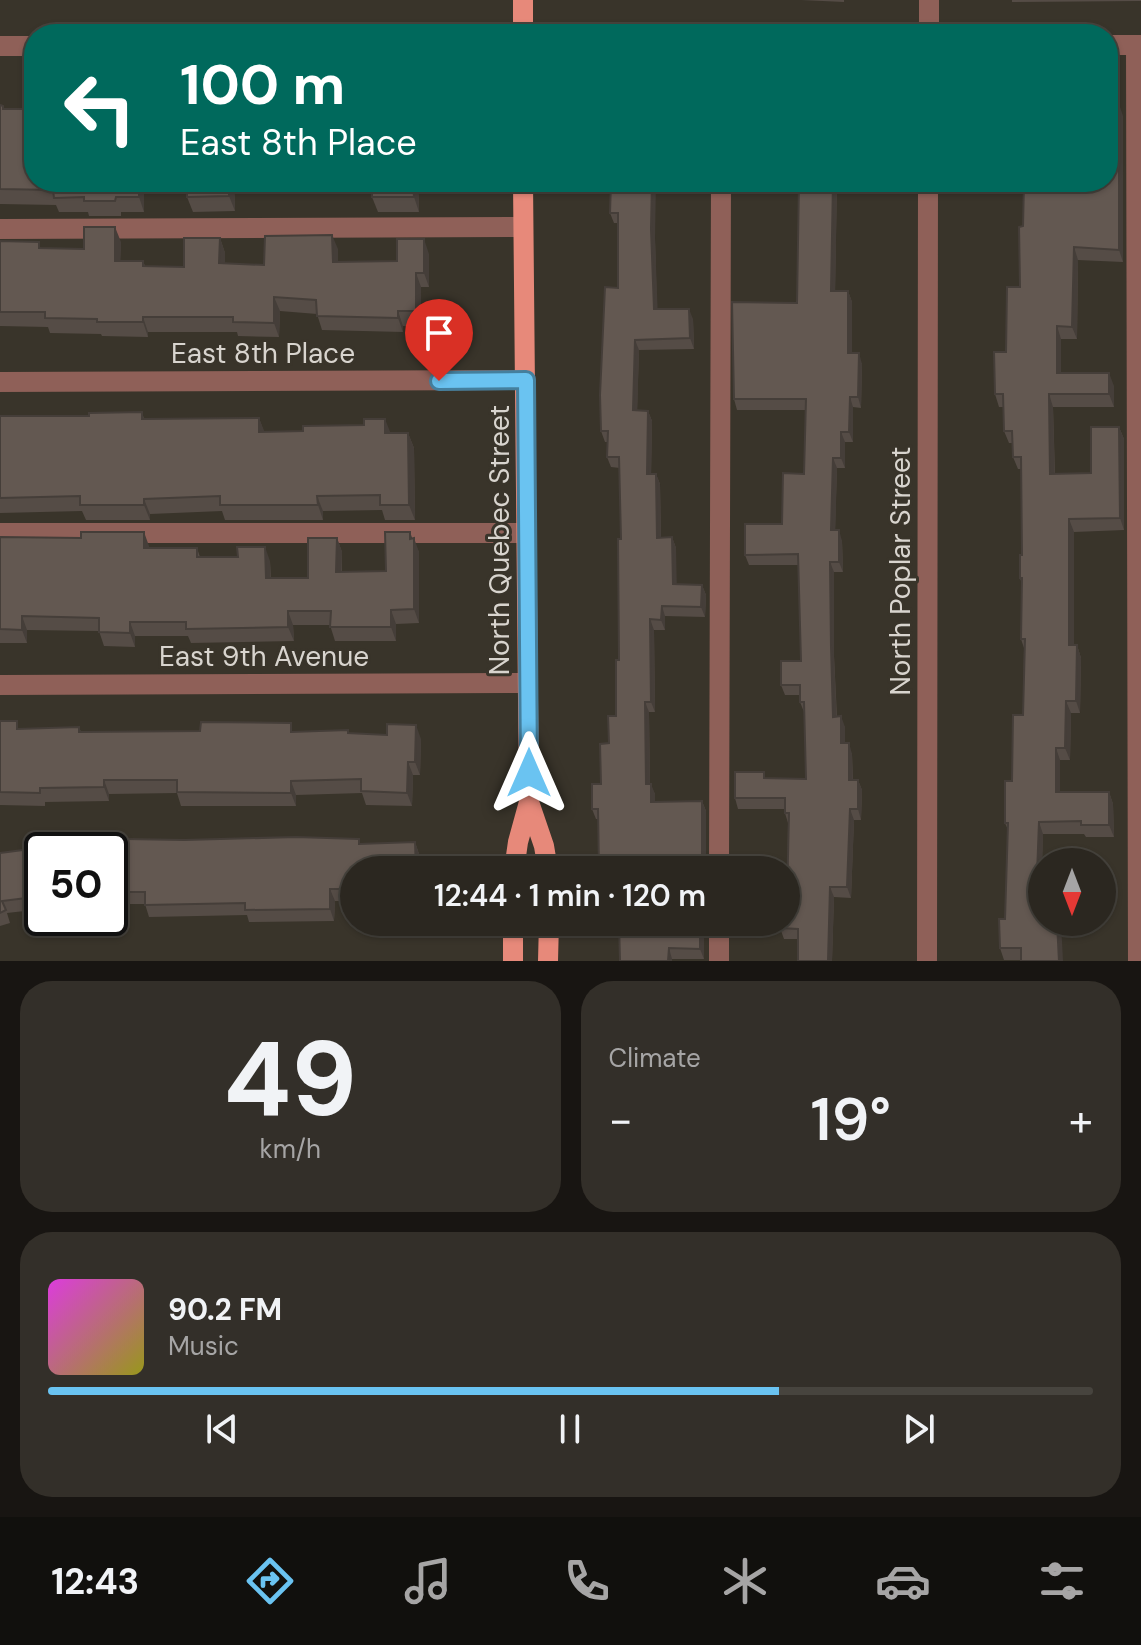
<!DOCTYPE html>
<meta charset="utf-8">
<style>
:root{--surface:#2b2720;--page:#332f29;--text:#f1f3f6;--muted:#a6a5a5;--line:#47443e;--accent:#6ac3f1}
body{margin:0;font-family:"DM Sans",sans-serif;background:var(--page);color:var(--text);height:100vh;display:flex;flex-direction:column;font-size:30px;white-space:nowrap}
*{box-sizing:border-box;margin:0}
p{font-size:26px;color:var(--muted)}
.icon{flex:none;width:44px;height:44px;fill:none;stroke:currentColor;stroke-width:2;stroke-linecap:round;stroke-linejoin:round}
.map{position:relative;height:961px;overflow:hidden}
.sheet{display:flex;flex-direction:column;gap:20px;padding:20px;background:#181512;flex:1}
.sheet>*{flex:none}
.hud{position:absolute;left:24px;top:24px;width:1094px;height:168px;border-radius:32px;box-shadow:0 2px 6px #0004,0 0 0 2px var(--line);background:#00695c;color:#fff;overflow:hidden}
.needle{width:52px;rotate:180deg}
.buttons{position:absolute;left:1028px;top:848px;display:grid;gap:16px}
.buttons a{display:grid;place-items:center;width:88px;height:88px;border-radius:50%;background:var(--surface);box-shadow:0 2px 6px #0004,0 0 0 2px var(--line);font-size:40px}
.speed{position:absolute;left:24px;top:832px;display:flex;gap:16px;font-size:40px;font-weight:700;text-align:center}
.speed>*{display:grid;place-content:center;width:104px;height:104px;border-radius:50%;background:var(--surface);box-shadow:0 2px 6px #0004,0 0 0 2px var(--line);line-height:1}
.speed .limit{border:4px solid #111;border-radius:12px;background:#fff;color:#111}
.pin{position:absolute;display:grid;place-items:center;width:68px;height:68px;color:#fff;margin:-82px -34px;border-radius:50% 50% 50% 0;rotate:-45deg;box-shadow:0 0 8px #0007}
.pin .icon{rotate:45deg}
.me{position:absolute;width:88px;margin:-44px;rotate:0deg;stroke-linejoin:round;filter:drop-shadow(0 0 6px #0008)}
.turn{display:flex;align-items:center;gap:28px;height:168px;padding:0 24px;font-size:36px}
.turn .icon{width:104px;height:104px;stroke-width:2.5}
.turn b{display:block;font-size:56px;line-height:68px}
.big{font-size:60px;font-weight:600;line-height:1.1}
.sheet .tile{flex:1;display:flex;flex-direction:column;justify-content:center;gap:12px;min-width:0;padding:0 28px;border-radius:32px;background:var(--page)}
.sheet .dial{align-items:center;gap:0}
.dial b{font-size:104px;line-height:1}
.song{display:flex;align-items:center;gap:24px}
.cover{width:96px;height:96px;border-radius:12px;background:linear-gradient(135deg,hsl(300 70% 55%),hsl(60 70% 35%))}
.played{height:8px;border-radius:4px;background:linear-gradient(90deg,var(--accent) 70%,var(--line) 70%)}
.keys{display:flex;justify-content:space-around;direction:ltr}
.heat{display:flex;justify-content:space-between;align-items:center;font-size:44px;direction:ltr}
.sheet .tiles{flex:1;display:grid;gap:20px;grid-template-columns:1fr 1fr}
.tile:last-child{grid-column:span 2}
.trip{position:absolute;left:340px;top:856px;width:460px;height:80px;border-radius:40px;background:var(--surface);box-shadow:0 2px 6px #0004,0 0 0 2px var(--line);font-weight:600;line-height:80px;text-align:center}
.tabs{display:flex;height:128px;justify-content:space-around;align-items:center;background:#11100d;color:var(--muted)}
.tabs .icon{width:56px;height:56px}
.tabs .current{color:var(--accent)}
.tabs b{font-size:36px;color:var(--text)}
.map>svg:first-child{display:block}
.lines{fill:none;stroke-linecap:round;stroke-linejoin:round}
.minor{stroke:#8f6058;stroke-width:20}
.major{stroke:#e7897a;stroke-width:20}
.wall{fill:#554c46}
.shaded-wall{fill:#453e39}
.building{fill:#635851;stroke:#453e39;stroke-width:2}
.route-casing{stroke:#457f9d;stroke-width:20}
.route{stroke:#6ac3f1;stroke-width:14}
.labels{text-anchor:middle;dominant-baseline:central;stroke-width:6;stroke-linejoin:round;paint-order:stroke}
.street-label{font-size:28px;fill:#d8d4ce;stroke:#39342a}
</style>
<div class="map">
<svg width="1141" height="961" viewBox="0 0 1141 961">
<rect width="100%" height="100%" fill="#39342a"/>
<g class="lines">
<path class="minor" d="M 929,0 L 929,34
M 1108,45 L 1141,45
M 1136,45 L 1138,961
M 0,46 L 34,46
M 0,229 L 523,227
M 0,382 L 526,380
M 0,533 L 527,533
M 0,685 L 528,683
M 719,870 L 721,182
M 719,961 L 719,922
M 927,961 L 928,182"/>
<path class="major" d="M 523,0 L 523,34
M 529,802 L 544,846 L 548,870
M 514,870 L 518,842 L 529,802 L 523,182
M 513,961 L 513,922
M 548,961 L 549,922"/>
</g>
<path class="wall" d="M 801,0 L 844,0 L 844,2 Z
M 1012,0 L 1141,0 L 1141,1 L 1012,2 Z
M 0,105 L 3,106 L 34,182 L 234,182 L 235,211 L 193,212 L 187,197 L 187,185 L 144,185 L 144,212 L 121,212 L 121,216 L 89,216 L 88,212 L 59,212 L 56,205 L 0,204 Z
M 1123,116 L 1123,262 L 1078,260 L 1077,339 L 1061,339 L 1061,373 L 1114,386 L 1114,407 L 1053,407 L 1055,474 L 1091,473 L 1119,427 L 1124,439 L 1124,530 L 1074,532 L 1074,645 L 1077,645 L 1081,658 L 1080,713 L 1071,713 L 1070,760 L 1060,760 L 1060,792 L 1109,792 L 1113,804 L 1114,837 L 1086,837 L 1084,834 L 1043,834 L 1042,862 L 1021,960 L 1004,960 L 1000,948 L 1005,919 L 1008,830 L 1005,823 L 1023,715 L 1024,648 L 1021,639 L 1022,584 L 1020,578 L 1022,555 L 1021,469 L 1018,469 L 1013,457 L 1013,443 L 1009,443 L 1004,431 L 1004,407 L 999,407 L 995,394 L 1020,287 Z
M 304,182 L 337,182 L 337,191 L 306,190 Z
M 372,182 L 418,182 L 419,212 L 378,212 L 372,197 Z
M 611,182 L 655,239 L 657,309 L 693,319 L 694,349 L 639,350 L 637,410 L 648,411 L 652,421 L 651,474 L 656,474 L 660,484 L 661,538 L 672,537 L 676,548 L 676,584 L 702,585 L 706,595 L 705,617 L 665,616 L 665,630 L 654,630 L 655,712 L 649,712 L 650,784 L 655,794 L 655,802 L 702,801 L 706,811 L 706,870 L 599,870 L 598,819 L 596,819 L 592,809 L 601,784 L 609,743 L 616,716 L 619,660 L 621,539 L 620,468 L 611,467 L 607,457 L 608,442 L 605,442 L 601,431 L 618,288 L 618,223 L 614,223 L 610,213 Z
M 799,182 L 837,182 L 835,291 L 848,291 L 852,302 L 852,353 L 862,364 L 861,408 L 853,407 L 853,442 L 845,442 L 845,468 L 837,468 L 835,530 L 842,541 L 843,572 L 834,572 L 834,656 L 837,717 L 845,727 L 845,743 L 852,754 L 853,780 L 858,780 L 862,790 L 861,820 L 854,820 L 851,898 L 834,897 L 832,961 L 798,961 L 798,939 L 784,939 L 780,928 L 787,898 L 788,823 L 785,813 L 785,809 L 738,809 L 735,798 L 766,778 L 806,779 L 804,712 L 800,702 L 800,695 L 785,695 L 781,685 L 801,661 L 798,565 L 749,565 L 745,555 L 782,524 L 804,474 L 806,410 L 737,410 L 734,399 L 797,303 Z
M 220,238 L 225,253 L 225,263 L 264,265 L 338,249 L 338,262 L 397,261 L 429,254 L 429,287 L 421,287 L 421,326 L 403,326 L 403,332 L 322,330 L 317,314 L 280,311 L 279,337 L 238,336 L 237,332 L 148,332 L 148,337 L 102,336 L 101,334 L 50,333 L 48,327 L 0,326 L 0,241 L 42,248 L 84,249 L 121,242 L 120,261 L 143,261 L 145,266 L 184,267 Z
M 142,412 L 144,419 L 259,418 L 264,432 L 408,433 L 414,448 L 415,520 L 385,520 L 382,510 L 323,511 L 323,520 L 225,520 L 222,511 L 150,514 L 150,520 L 86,520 L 82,511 L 0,513 L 0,416 L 89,416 Z
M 0,537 L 149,546 L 149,548 L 197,548 L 200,557 L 270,561 L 271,578 L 308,578 L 337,538 L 342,552 L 342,572 L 386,571 L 412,538 L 419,552 L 419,623 L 396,624 L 396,641 L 335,641 L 330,625 L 293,625 L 294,641 L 191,643 L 188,636 L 135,636 L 135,647 L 104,646 L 99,631 L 27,630 L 27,643 L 0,643 Z
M 0,721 L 19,729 L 79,727 L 81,732 L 349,733 L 421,739 L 420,775 L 413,775 L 412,806 L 366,805 L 362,793 L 296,795 L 296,806 L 181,806 L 177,793 L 109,794 L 109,801 L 45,802 L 45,806 L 0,805 Z
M 359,839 L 360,844 L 415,842 L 419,854 L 420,870 L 354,870 L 354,901 L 335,901 L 334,921 L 249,922 L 247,915 L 149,917 L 145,904 L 127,904 L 126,900 L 110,900 L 110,850 L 42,850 L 42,909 L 7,913 L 10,923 L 0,926 L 0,853 L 184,840 Z
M 704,931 L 704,959 L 672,959 L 672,961 L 620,961 Z"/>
<path class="shaded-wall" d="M 1119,104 L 1123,116 L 1123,262 L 1119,250 Z
M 139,182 L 143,182 L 144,185 L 144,212 L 139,197 Z
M 229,182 L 234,182 L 235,211 L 229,196 Z
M 413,182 L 418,182 L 419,212 L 414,197 Z
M 652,182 L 656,182 L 655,239 L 658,320 L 654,309 L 651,229 Z
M 833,182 L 837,182 L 835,302 L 831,291 Z
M 115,227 L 121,242 L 120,275 L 115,261 Z
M 332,235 L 338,249 L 338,276 L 333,262 Z
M 220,238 L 225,253 L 225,278 L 219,263 Z
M 424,239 L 429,254 L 429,287 L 424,273 Z
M 1074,247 L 1078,260 L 1077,339 L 1072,327 Z
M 416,273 L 421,287 L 421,326 L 416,311 Z
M 848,291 L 852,302 L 852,364 L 848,353 Z
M 274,297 L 280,311 L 279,337 L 274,323 Z
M 689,309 L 693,319 L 694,349 L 690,338 Z
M 398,311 L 403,326 L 403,332 L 398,318 Z
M 143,317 L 148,332 L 148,337 L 143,322 Z
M 1057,326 L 1061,339 L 1061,386 L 1057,373 Z
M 635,340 L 639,350 L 637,421 L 633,410 Z
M 859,353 L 862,364 L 861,408 L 858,397 Z
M 1109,373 L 1114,386 L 1114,407 L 1109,394 Z
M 1049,394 L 1053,407 L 1055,486 L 1050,474 Z
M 850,397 L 853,407 L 853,442 L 849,432 Z
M 648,411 L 652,421 L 651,485 L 647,474 Z
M 259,418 L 265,433 L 259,432 Z
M 385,419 L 391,434 L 385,433 Z
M 1119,427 L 1124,439 L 1124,530 L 1120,518 Z
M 841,432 L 845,442 L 845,468 L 841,458 Z
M 408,433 L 414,448 L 415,520 L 409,505 Z
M 833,458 L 837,468 L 835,541 L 831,530 Z
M 656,474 L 660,484 L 661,548 L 657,538 Z
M 317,496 L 323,511 L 323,520 L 318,505 Z
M 144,499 L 150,514 L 150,520 L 144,505 Z
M 1069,519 L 1074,532 L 1074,658 L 1069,645 Z
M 839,530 L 842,541 L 843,572 L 839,562 Z
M 144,532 L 149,546 L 149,562 L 144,548 Z
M 410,532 L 414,543 L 414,538 L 419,552 L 419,623 L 414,609 Z
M 672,537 L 676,548 L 677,595 L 673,584 Z
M 337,538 L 342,552 L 341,586 L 336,572 Z
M 265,547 L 270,561 L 271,592 L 266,578 Z
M 830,562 L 834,572 L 834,656 L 837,727 L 833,717 L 831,646 Z
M 702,585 L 706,595 L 705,617 L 701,607 Z
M 662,606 L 665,616 L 665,630 L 661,620 Z
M 391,610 L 396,624 L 396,641 L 391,627 Z
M 288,611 L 293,625 L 294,641 L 288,627 Z
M 22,616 L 27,630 L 27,643 L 22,630 Z
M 650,619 L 654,630 L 655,712 L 651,702 Z
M 130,622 L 135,636 L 135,647 L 130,633 Z
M 1077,645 L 1081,658 L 1080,713 L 1076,701 Z
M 1066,701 L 1071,713 L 1070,760 L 1065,748 Z
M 645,702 L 649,712 L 650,794 L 646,784 Z
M 841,716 L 845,727 L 845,754 L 841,743 Z
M 416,725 L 421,739 L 420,775 L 415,762 Z
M 849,743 L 852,754 L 853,790 L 849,780 Z
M 1056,748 L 1060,760 L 1060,805 L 1056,792 Z
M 408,762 L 413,775 L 412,806 L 407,793 Z
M 104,780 L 109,794 L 109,801 L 104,787 Z
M 858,780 L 862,790 L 861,820 L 858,809 Z
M 291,781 L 296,795 L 296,806 L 291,793 Z
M 651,784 L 655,794 L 655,812 L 651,802 Z
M 1109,792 L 1113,804 L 1114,837 L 1109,825 Z
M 702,801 L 706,811 L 706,870 L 702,860 Z
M 850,809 L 854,820 L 851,898 L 847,887 Z
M 1039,822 L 1043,834 L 1041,913 L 1036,901 Z
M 415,842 L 419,854 L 420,870 L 416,870 Z
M 830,887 L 834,897 L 832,961 L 828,961 Z
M 330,889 L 335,901 L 334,921 L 330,909 Z
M 700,922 L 704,931 L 704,959 L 700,949 Z
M 1057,922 L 1061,922 L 1063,961 L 1059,961 Z
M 669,948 L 672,959 L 672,961 L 668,961 Z"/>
<path class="building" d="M 1108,103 L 1119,104 L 1119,250 L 1074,247 L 1072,327 L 1057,326 L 1057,373 L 1109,373 L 1109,394 L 1049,394 L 1050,474 L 1091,473 L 1091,427 L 1119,427 L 1120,518 L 1069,519 L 1069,645 L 1077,645 L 1076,701 L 1066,701 L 1065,748 L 1056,748 L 1056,792 L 1109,792 L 1109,825 L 1081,825 L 1081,821 L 1039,822 L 1036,901 L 1042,901 L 1042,922 L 1057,922 L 1059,961 L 1021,961 L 1021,948 L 1000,948 L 999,919 L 1005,919 L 1008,823 L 1005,823 L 1005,781 L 1012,781 L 1013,715 L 1023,715 L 1025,639 L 1021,639 L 1022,578 L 1020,578 L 1020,555 L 1022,555 L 1021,457 L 1013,457 L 1012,431 L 1004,431 L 1003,394 L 995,394 L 994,352 L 1006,352 L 1007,287 L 1020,287 L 1019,227 L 1023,226 L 1024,182 L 1108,182 Z
M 0,105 L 3,106 L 3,109 L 34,109 L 34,182 L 139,182 L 139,197 L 116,197 L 115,201 L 84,201 L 84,197 L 54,198 L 53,190 L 0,189 Z
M 187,182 L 229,182 L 229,196 L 187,197 Z
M 372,182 L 413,182 L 414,197 L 372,197 Z
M 611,182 L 652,182 L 651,229 L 654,309 L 689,309 L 690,338 L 635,340 L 633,410 L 648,411 L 647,474 L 656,474 L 657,538 L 672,537 L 673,584 L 702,585 L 701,607 L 662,606 L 661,620 L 650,619 L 651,702 L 645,702 L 646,784 L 651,784 L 651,802 L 702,801 L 702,860 L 649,862 L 650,870 L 599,870 L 598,809 L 592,809 L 592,784 L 601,784 L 600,744 L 609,743 L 608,716 L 616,716 L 616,660 L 619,660 L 618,539 L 621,539 L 619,457 L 607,457 L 608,431 L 601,431 L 600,395 L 605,287 L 618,288 L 618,213 L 610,213 Z
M 799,182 L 833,182 L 831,291 L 848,291 L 848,353 L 859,353 L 858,397 L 850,397 L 849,432 L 841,432 L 841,458 L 833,458 L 831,530 L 839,530 L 839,562 L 830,562 L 831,646 L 833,717 L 841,716 L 841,743 L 849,743 L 849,780 L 858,780 L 858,809 L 850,809 L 847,887 L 830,887 L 828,961 L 798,961 L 798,929 L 780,928 L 780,922 L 786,922 L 786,898 L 787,898 L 789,813 L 785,813 L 785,798 L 735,798 L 735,772 L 764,772 L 764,778 L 806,779 L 804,702 L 800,702 L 800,685 L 781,685 L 781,661 L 801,661 L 798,554 L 745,555 L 745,524 L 782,524 L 783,473 L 804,474 L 806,399 L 734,399 L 732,302 L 797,303 Z
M 84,227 L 115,227 L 115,261 L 143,261 L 143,266 L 184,267 L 184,238 L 220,238 L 219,263 L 264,265 L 265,236 L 332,235 L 333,262 L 397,261 L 397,239 L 424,239 L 424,273 L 416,273 L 416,311 L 398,311 L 398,318 L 317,316 L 316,300 L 274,297 L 274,323 L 233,322 L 233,317 L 143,317 L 143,322 L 97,322 L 97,319 L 45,318 L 45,312 L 0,312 L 0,241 L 39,242 L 39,248 L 84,249 Z
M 142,412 L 142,419 L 259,418 L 259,432 L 303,431 L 303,426 L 364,425 L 364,419 L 385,419 L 385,433 L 408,433 L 409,505 L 380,505 L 380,495 L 317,496 L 318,505 L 220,505 L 220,496 L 144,499 L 144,505 L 80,505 L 80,496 L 0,498 L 0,416 L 89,416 L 89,413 Z
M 81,532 L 144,532 L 144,548 L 197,548 L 197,557 L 238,557 L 237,547 L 265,547 L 266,578 L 308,578 L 308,538 L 337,538 L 336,572 L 386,571 L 385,532 L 410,532 L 410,539 L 414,538 L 414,609 L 391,610 L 391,627 L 330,627 L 331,611 L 288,611 L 288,627 L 186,629 L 186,622 L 130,622 L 130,633 L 99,632 L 99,618 L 22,616 L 22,630 L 0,629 L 0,537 L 81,538 Z
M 0,721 L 17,721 L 17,729 L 79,727 L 79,732 L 200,731 L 201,722 L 291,723 L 291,732 L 348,730 L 348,733 L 387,735 L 387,724 L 416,725 L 415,762 L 408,762 L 407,793 L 361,791 L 361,779 L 291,781 L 291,793 L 177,792 L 177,780 L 104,780 L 104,787 L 40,788 L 40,793 L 0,792 Z
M 296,837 L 359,839 L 359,844 L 415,842 L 416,870 L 354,870 L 354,889 L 330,889 L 330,909 L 245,910 L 245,903 L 145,905 L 145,892 L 123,892 L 123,888 L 110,888 L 110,850 L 42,850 L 42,896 L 2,901 L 6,910 L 0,913 L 0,853 L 68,844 L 68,838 L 184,840 Z
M 619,922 L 700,922 L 700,949 L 669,948 L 668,961 L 620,961 Z"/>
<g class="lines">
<defs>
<path id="route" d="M 439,381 L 526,380 L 529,773"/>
</defs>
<use href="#route" class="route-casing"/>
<use href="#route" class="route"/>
</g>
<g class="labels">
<g class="street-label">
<text x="263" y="353">East 8th Place</text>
<text transform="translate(499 540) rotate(-90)">North Quebec Street</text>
<text transform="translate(900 571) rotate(-90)">North Poplar Street</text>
<text x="264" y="656">East 9th Avenue</text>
</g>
</g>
</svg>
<div class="buttons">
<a><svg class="needle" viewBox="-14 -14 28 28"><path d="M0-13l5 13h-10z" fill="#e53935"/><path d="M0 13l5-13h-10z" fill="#a6a5a5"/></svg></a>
</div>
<div class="speed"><div class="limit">50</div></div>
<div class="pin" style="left:439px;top:381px;background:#d93025"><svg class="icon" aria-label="arrive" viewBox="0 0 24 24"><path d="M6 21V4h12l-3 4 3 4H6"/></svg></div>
<svg class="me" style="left:529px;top:773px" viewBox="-20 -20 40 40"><path d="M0-17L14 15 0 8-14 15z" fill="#6ac3f1" stroke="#fff" stroke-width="4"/></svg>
<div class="trip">12:44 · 1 min · 120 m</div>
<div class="hud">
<div class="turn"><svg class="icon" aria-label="left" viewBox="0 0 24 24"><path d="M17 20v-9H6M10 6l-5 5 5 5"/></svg><div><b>100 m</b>East 8th Place</div></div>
</div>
</div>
<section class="sheet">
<div class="tiles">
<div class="tile dial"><b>49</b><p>km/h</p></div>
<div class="tile"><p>Climate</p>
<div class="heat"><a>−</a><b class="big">19°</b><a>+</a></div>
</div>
<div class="tile">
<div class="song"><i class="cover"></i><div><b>90.2 FM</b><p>Music</p></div></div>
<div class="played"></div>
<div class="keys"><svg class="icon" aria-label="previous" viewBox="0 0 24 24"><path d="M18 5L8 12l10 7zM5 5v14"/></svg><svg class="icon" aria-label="pause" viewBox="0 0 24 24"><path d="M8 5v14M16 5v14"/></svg><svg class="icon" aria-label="next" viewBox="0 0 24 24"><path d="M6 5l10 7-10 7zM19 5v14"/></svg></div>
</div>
</div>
</section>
<nav class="tabs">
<b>12:43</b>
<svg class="icon current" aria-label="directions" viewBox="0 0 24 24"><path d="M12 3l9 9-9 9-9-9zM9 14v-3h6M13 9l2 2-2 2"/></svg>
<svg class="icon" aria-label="music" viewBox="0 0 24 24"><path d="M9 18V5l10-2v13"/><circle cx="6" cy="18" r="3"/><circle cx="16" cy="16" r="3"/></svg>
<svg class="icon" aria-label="phone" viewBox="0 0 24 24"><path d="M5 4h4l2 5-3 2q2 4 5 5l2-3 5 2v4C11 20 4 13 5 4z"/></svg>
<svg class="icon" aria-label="climate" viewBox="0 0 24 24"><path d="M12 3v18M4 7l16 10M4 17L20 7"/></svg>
<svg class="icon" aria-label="car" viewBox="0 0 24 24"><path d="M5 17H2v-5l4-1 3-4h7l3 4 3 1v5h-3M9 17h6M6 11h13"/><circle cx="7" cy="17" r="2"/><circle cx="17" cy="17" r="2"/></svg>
<svg class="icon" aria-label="filters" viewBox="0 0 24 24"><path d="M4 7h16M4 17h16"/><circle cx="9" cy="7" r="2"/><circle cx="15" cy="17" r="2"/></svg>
</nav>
